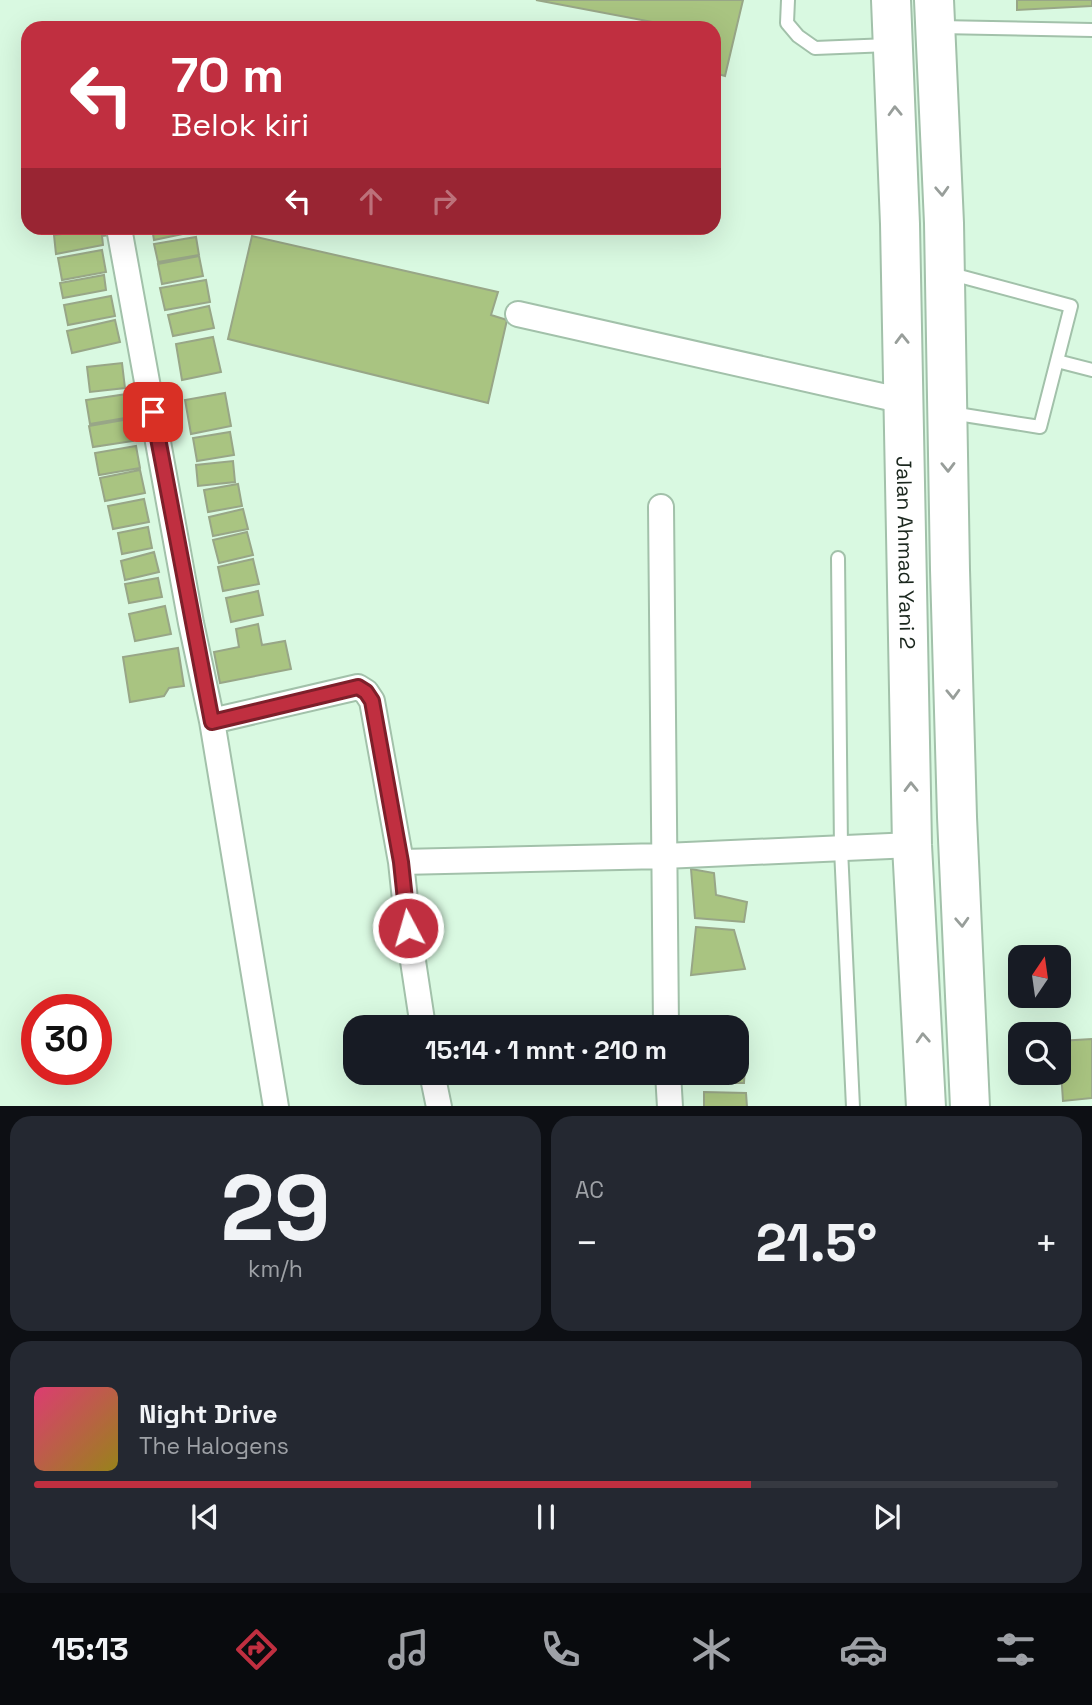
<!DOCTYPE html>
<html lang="id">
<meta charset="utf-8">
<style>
:root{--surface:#171b24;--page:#242831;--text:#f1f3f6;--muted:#9ea1a6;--line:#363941;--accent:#c02f40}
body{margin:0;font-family:"Space Grotesk",sans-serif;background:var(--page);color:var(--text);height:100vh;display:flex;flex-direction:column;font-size:26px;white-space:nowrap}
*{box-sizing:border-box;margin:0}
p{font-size:23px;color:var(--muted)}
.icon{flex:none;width:38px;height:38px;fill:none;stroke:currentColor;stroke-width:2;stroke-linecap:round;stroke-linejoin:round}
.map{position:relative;height:1106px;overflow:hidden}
.sheet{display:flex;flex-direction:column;gap:10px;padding:10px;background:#0d0f14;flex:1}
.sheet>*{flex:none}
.top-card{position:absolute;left:21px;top:21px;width:700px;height:214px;border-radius:21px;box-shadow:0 7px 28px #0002;background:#c02f40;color:#fff;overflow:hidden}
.needle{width:46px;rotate:13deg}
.fabs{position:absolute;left:1008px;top:945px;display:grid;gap:14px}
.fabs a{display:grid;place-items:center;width:63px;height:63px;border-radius:14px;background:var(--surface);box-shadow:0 7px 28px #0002;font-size:35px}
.speed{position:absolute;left:21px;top:994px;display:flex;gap:14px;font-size:35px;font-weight:700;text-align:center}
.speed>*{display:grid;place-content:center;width:91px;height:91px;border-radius:50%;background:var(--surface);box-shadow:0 7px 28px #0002;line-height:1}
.speed .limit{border:10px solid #d22;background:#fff;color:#111}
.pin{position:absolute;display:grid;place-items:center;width:60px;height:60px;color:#fff;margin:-30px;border-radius:14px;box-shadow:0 4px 10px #0006}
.me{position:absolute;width:77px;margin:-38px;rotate:354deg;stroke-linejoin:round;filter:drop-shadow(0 0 5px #0008)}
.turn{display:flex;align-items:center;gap:24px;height:147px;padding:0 35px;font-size:32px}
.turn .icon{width:91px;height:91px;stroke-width:2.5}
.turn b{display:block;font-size:49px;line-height:60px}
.lanes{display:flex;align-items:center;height:66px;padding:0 35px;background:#0003;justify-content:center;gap:35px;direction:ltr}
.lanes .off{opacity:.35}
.big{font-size:52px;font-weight:800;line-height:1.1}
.sheet .card{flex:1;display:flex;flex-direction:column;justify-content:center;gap:10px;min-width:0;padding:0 24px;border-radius:21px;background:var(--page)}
.sheet .dial{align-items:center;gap:0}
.dial b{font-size:91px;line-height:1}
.song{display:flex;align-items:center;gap:21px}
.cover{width:84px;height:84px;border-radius:10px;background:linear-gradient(135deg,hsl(340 70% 55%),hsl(50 70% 35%))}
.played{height:7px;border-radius:4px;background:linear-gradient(90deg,var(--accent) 70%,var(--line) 70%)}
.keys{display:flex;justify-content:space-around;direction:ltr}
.heat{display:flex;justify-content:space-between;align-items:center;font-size:38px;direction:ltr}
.sheet .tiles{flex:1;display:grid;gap:10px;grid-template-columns:1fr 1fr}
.card:last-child{grid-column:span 2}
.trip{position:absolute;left:343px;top:1015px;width:406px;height:70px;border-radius:21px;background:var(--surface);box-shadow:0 7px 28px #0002;font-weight:800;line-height:70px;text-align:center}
.dock{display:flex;height:112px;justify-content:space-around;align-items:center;background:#090b0e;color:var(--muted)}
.dock .icon{width:49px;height:49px}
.dock .selected{color:var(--accent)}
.dock b{font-size:32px;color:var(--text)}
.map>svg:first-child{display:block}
.building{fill:#a9c481;stroke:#98a687;stroke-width:2}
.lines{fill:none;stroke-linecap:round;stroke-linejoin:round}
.lane-casing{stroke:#a2c1aa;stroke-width:16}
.street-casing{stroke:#a2c1aa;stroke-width:28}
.highway-casing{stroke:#a2c1aa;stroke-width:42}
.lane{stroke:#fff;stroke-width:12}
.street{stroke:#fff;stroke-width:24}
.highway{stroke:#fff;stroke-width:38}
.oneway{stroke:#989e9a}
.route-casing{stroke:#7d1f2a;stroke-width:18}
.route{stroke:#c02f40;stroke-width:12}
.labels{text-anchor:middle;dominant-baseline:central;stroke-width:6;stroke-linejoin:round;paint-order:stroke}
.street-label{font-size:21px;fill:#1b271e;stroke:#fff}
</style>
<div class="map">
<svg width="1092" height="1107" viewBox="0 0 1092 1107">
<rect width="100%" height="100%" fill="#d9f9e1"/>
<path class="building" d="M 536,0 L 743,0 L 725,76 L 714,73 L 714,28 L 662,28 L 663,24 Z
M 1017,0 L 1092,0 L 1092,6 L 1017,10 Z
M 109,228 L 111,235 L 102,236 L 103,245 L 56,254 L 54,235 Z
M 152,228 L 196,228 L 197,231 L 154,240 Z
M 252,236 L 498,292 L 491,315 L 507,320 L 488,403 L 228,339 Z
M 196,237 L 199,255 L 158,262 L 154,244 Z
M 102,250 L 106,272 L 62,280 L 58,258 Z
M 199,256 L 203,276 L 162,284 L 158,264 Z
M 104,275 L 106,290 L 63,298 L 60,283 Z
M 206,280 L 210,302 L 165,310 L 160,288 Z
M 111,296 L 115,316 L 68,325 L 64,305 Z
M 209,306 L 214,328 L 173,336 L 168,315 Z
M 115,320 L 120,342 L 72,353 L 67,331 Z
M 213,337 L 221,372 L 182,380 L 176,344 Z
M 122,363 L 125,388 L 90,392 L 87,367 Z
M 225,393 L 231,426 L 191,434 L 185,400 Z
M 127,394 L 131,417 L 90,424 L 86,400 Z
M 129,419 L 133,441 L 93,447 L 89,426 Z
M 230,432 L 234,455 L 197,461 L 193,438 Z
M 136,446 L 140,468 L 99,475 L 95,453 Z
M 233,461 L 235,482 L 198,486 L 196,465 Z
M 140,470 L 145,493 L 105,501 L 100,478 Z
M 238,484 L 242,506 L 208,512 L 204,490 Z
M 144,499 L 149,522 L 113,529 L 108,506 Z
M 243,509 L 248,529 L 213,536 L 209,517 Z
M 148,527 L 152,548 L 122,554 L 118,533 Z
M 247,532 L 253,555 L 219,563 L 213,540 Z
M 154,552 L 159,572 L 125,580 L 121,561 Z
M 253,559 L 259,584 L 223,591 L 218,567 Z
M 158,578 L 162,597 L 129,603 L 125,584 Z
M 258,591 L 263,615 L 231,622 L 226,598 Z
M 165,606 L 171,634 L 135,641 L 129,614 Z
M 258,624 L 262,645 L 285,641 L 291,669 L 220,683 L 214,652 L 239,647 L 236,629 Z
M 178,648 L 184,686 L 169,688 L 164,696 L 130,702 L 123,657 Z
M 691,869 L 714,873 L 716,895 L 747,902 L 744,922 L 695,918 Z
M 696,927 L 734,930 L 745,969 L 691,975 Z
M 1092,1039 L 1092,1098 L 1063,1101 L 1059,1041 Z
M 737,1042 L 746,1043 L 744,1083 L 703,1083 L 701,1073 L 737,1073 Z
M 704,1092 L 746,1093 L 747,1107 L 704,1107 Z"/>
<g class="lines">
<defs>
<path id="lane" d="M 788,0 L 787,23 L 798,36 L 815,48 L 889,45
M 939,27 L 1092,30
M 948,273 L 1071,306 L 1040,427 L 951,413
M 1057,361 L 1092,370
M 838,558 L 841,849 L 853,1107"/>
<path id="street" d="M 119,228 L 191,623 L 212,721 L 276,1107
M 518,314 L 904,401
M 661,507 L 666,1027
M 212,721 L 358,687 L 366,692 L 372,701 L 401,862 L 408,928 L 423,1027
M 401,862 L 664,856 L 912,845
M 432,1073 L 439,1107
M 668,1073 L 670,1107"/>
<g id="highway">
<path id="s1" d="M 891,0 L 900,224 L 912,845 L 926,1107"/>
<path d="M 934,0 L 944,223 L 950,570 L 957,817 L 970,1107"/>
</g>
</defs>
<use href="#lane" class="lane-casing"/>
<use href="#street" class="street-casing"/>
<use href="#highway" class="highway-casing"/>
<use href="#lane" class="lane"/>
<use href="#street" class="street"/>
<use href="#highway" class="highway"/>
</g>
<defs><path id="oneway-chevron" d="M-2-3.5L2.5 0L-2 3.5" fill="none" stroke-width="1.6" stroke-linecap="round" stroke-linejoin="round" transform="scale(1.75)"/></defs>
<g class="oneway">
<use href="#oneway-chevron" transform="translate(895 111) rotate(-92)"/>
<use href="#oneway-chevron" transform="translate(942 191) rotate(87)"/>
<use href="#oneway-chevron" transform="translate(902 339) rotate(-91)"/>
<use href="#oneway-chevron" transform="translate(948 467) rotate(89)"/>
<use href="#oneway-chevron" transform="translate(953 694) rotate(88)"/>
<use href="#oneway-chevron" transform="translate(911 787) rotate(-91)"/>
<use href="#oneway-chevron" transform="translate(962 922) rotate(87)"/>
<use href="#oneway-chevron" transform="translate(923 1038) rotate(-93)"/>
</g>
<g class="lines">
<defs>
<path id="route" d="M 153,412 L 212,722 L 358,687 L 366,692 L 372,701 L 401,862 L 408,928"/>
</defs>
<use href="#route" class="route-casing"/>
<use href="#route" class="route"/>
</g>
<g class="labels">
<g class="street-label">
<text stroke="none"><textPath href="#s1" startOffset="553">Jalan Ahmad Yani 2</textPath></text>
</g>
</g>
</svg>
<div class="fabs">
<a><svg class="needle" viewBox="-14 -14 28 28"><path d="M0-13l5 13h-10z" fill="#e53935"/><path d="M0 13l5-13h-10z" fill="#9ea1a6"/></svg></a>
<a><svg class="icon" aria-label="search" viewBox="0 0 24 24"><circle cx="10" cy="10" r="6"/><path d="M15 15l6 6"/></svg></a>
</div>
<div class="speed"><div class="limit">30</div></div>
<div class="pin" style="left:153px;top:412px;background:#d93025"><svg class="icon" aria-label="arrive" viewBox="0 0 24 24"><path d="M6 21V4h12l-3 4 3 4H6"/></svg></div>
<svg class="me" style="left:408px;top:928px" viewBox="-20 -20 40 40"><circle r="17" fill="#c02f40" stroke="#fff" stroke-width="3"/><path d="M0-11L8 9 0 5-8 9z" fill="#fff"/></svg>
<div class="trip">15:14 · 1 mnt · 210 m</div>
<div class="top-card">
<div class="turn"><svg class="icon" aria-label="left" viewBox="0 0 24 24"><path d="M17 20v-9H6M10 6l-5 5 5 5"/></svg><div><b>70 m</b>Belok kiri</div></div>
<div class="lanes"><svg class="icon" aria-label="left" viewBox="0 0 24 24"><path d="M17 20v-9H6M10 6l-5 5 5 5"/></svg><svg class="icon off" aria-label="ahead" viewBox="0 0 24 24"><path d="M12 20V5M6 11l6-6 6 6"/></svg><svg class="icon off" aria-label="right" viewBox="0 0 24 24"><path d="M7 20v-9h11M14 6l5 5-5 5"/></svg></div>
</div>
</div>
<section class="sheet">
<div class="tiles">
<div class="card dial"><b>29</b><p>km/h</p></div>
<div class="card"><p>AC</p>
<div class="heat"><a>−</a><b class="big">21.5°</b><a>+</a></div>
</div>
<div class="card">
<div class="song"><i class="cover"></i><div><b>Night Drive</b><p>The Halogens</p></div></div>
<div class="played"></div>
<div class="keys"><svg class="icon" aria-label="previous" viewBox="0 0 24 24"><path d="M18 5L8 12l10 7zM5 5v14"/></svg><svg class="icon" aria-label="pause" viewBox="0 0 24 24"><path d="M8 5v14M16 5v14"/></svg><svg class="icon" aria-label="next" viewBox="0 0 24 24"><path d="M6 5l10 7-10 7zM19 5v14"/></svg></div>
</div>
</div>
</section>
<nav class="dock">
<b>15:13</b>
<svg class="icon selected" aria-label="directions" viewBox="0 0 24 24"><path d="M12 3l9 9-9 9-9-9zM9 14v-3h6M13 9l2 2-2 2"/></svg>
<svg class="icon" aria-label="music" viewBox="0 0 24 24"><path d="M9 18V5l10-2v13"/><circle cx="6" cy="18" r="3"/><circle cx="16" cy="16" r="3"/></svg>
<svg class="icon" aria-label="phone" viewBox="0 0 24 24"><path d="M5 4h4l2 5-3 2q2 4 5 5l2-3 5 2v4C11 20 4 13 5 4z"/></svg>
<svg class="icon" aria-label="climate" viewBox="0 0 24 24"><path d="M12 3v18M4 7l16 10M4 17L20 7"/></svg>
<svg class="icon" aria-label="car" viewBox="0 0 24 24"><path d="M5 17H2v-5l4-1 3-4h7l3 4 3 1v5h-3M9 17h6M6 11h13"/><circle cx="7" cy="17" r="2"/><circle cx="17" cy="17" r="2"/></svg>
<svg class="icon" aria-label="filters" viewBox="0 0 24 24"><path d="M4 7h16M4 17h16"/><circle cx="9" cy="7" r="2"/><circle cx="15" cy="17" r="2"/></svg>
</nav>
